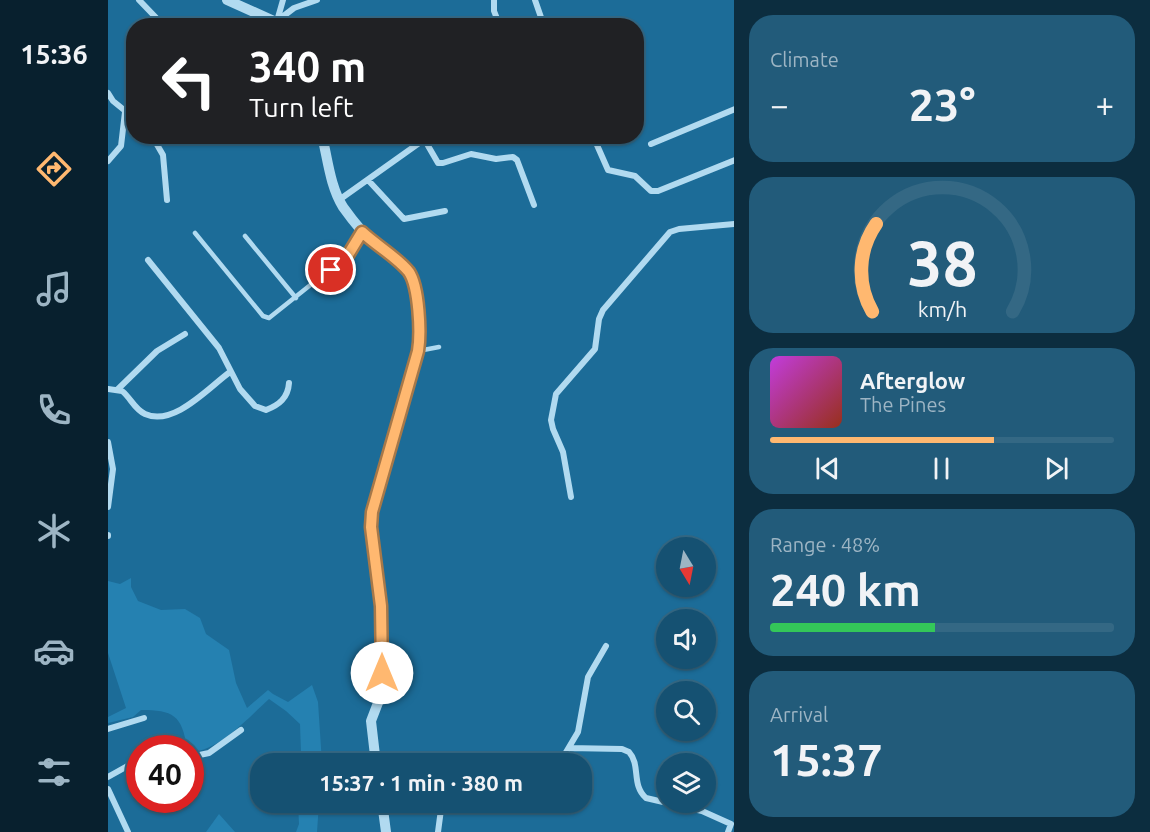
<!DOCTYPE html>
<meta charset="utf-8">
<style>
:root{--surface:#155172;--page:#225b7a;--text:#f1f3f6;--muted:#9db5c4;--line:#346884;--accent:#ffb870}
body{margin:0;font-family:Ubuntu,sans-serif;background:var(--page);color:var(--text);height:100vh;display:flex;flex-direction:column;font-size:22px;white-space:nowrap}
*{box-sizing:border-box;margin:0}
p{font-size:20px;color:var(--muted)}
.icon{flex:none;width:33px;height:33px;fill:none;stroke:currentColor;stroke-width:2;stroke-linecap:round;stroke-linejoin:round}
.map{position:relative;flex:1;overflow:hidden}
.side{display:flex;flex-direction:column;gap:15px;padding:15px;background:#0c2d3f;width:416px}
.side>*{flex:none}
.guide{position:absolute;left:18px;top:18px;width:518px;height:126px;border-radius:24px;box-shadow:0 2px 4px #0004,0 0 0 2px var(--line);background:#202124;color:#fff;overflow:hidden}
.needle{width:39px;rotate:170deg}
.fabs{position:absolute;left:548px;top:537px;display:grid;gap:12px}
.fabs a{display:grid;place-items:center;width:60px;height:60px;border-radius:50%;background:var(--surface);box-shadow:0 2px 4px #0004,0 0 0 2px var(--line);font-size:30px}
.speed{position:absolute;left:18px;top:735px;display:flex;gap:12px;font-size:30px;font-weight:700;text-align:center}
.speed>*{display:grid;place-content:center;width:78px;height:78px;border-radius:50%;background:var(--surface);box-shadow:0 2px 4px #0004,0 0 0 2px var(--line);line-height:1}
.speed .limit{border:9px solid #d22;background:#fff;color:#111}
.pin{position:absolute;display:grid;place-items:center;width:51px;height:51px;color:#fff;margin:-26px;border:3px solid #fff;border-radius:50%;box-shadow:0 2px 6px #0007}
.me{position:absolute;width:66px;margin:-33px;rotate:0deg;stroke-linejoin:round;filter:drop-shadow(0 0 4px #0008)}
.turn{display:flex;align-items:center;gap:21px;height:126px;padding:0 24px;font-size:27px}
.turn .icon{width:78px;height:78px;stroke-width:2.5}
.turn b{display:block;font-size:42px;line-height:51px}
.big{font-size:45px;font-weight:700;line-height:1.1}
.side .widget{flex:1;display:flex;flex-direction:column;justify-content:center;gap:9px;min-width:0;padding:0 21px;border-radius:24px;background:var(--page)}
.side .dial{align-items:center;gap:0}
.dial svg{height:156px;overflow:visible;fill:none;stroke:var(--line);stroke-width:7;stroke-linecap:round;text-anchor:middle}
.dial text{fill:var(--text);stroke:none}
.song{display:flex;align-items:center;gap:18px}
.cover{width:72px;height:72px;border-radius:9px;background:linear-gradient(135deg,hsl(290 70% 55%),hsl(10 70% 35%))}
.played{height:6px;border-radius:3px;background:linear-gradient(90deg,var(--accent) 65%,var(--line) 65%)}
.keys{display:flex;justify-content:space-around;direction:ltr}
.heat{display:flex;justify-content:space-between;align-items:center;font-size:33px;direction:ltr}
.charge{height:9px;border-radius:4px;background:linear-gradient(90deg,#34c759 48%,var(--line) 0)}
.trip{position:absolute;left:142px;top:753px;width:342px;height:60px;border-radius:24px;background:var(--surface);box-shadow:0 2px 4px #0004,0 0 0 2px var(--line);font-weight:700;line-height:60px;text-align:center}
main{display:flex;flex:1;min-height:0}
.tabs{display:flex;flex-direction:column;width:108px;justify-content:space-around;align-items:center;background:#08202e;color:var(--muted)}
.tabs .icon{width:42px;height:42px}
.tabs .on{color:var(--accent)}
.tabs b{font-size:27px;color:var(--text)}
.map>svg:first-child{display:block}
.green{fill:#2581b1}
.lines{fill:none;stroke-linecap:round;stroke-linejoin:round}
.service{stroke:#b1daf0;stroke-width:4.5}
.minor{stroke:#b1daf0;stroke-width:6}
.tertiary{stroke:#b1daf0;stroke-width:10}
.route-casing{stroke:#a67849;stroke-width:15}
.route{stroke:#ffb870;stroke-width:10}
</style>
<main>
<nav class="tabs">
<b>15:36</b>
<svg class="icon on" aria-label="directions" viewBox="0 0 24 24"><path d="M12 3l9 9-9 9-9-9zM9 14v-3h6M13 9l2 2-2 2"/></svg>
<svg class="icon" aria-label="music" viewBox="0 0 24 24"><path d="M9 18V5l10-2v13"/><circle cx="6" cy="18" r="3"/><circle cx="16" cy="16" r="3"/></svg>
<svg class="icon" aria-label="phone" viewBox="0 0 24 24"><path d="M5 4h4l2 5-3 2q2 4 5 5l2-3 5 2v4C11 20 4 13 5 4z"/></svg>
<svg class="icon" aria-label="climate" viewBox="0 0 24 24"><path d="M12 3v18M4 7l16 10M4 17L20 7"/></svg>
<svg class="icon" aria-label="car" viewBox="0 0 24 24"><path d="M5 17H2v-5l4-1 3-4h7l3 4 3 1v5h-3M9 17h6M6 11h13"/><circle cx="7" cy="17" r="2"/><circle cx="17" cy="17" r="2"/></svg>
<svg class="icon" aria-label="filters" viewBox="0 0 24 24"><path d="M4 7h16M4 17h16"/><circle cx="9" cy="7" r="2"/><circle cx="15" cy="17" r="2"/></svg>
</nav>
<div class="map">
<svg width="627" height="832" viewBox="0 0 627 832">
<rect width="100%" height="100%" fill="#1c6c98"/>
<path class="green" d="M 23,578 L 23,587 L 30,601 L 53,610 L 77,609 L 92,618 L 98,634 L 121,650 L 128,683 L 139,708 L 160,690 L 165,694 L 180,702 L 204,685 L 210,702 L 214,763 L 191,763 L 193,753 L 192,724 L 178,711 L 161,699 C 141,717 111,751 83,752 L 82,748 L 79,748 C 74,715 65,710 33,710 L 25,717 L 0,723 L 0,717 L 18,708 L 0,653 L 0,581 L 12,584 Z
M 190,803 L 211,803 L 209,832 L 188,832 L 191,824 Z
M 111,814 L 127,832 L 98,832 Z"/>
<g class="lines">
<path class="service" d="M 87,233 L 155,316 L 161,318 L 240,255 L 254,232
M 137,236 L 188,298
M 310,351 L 331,347"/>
<path class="minor" d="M 31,0 L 56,26
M 386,0 L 386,11 L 392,26
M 427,0 L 436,26
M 169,21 L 186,8 L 209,0
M 169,21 L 175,0
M 0,93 L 5,101 L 26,118
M 44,136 L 55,155 L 59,200
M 313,136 L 314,141 L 319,144 L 330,163 L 335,163 L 363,154 L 388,159 L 405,157 L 409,160 L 426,205
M 485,136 L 500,170 L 527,176 L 543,191 L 550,191 L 627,160
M 543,144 L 627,109
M 0,161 L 13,146 L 17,112
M 260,180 L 296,219 L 337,211
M 231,200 L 314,141
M 40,260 L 111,348 L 132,389 L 147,406 L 158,410 C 171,405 180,398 181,383
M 0,389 L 14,391 C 23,398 26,409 37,414 C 66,427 101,387 122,372
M 9,390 L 49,351 L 77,334
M 0,442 L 5,469 L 0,507
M 463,497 L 455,452 L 445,429 L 443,420 L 448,394 L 487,349 L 491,319 L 495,310 L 562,232 L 571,229 L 627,224
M 0,535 L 0,536
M 0,729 L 36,718
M 461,748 L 514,749 L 521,752 C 533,765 523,785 538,798 L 594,811 L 623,824 L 620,832
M 82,757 L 101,753 L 133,730
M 451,764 L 470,732 L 480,677 L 498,646
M 0,777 L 32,759
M 0,789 L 20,832
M 330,832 L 334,802"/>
<path class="tertiary" d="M 119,0 L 177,26
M 214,136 C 220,160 222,186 235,207 C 245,221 255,234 268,245 C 278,254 291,260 300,271 C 312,287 313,338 308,357 L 264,512 L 263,527 L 271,591 L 274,639 L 273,695 L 263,721 L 268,764
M 274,802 L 278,832"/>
</g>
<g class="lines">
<defs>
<path id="route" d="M 223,270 L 240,255 L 254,232 C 269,246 289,257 301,272 C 311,287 313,333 310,351 L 264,512 L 263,527 L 273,606 L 274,673"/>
</defs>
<use href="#route" class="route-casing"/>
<use href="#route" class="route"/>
</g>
</svg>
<div class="fabs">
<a><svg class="needle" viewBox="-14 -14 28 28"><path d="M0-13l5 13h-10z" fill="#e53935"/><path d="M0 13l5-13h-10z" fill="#9db5c4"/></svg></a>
<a><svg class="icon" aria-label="sound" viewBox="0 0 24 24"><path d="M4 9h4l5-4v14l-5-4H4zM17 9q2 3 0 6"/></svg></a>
<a><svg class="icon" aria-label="search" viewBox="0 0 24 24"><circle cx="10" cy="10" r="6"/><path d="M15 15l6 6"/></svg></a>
<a><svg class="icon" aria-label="layers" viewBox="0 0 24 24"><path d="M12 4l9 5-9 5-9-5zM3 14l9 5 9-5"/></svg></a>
</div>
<div class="speed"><div class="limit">40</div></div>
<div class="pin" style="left:223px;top:270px;background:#d93025"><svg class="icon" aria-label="arrive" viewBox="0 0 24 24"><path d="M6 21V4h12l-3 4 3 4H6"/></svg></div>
<svg class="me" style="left:274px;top:673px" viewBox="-20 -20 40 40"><circle r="19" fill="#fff"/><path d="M0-13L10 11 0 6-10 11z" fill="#ffb870"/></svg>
<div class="trip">15:37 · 1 min · 380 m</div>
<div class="guide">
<div class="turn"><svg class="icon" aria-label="left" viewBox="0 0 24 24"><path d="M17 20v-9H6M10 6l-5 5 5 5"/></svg><div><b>340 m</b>Turn left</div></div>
</div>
</div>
<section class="side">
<div class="widget"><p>Climate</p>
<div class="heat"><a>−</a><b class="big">23°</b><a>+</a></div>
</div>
<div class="widget dial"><svg viewBox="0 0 100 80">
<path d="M14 69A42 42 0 1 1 86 69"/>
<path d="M14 69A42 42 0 0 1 16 24" stroke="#ffb870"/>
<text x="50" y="56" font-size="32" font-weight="700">38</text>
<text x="50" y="72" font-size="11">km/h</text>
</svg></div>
<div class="widget">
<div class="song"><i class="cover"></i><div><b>Afterglow</b><p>The Pines</p></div></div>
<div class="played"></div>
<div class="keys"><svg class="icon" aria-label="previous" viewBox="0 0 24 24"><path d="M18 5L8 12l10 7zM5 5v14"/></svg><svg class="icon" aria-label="pause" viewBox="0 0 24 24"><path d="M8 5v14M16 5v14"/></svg><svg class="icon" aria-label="next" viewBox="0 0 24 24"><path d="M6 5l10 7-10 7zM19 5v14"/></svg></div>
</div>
<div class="widget"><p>Range · 48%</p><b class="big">240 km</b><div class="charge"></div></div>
<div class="widget"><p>Arrival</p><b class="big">15:37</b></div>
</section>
</main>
